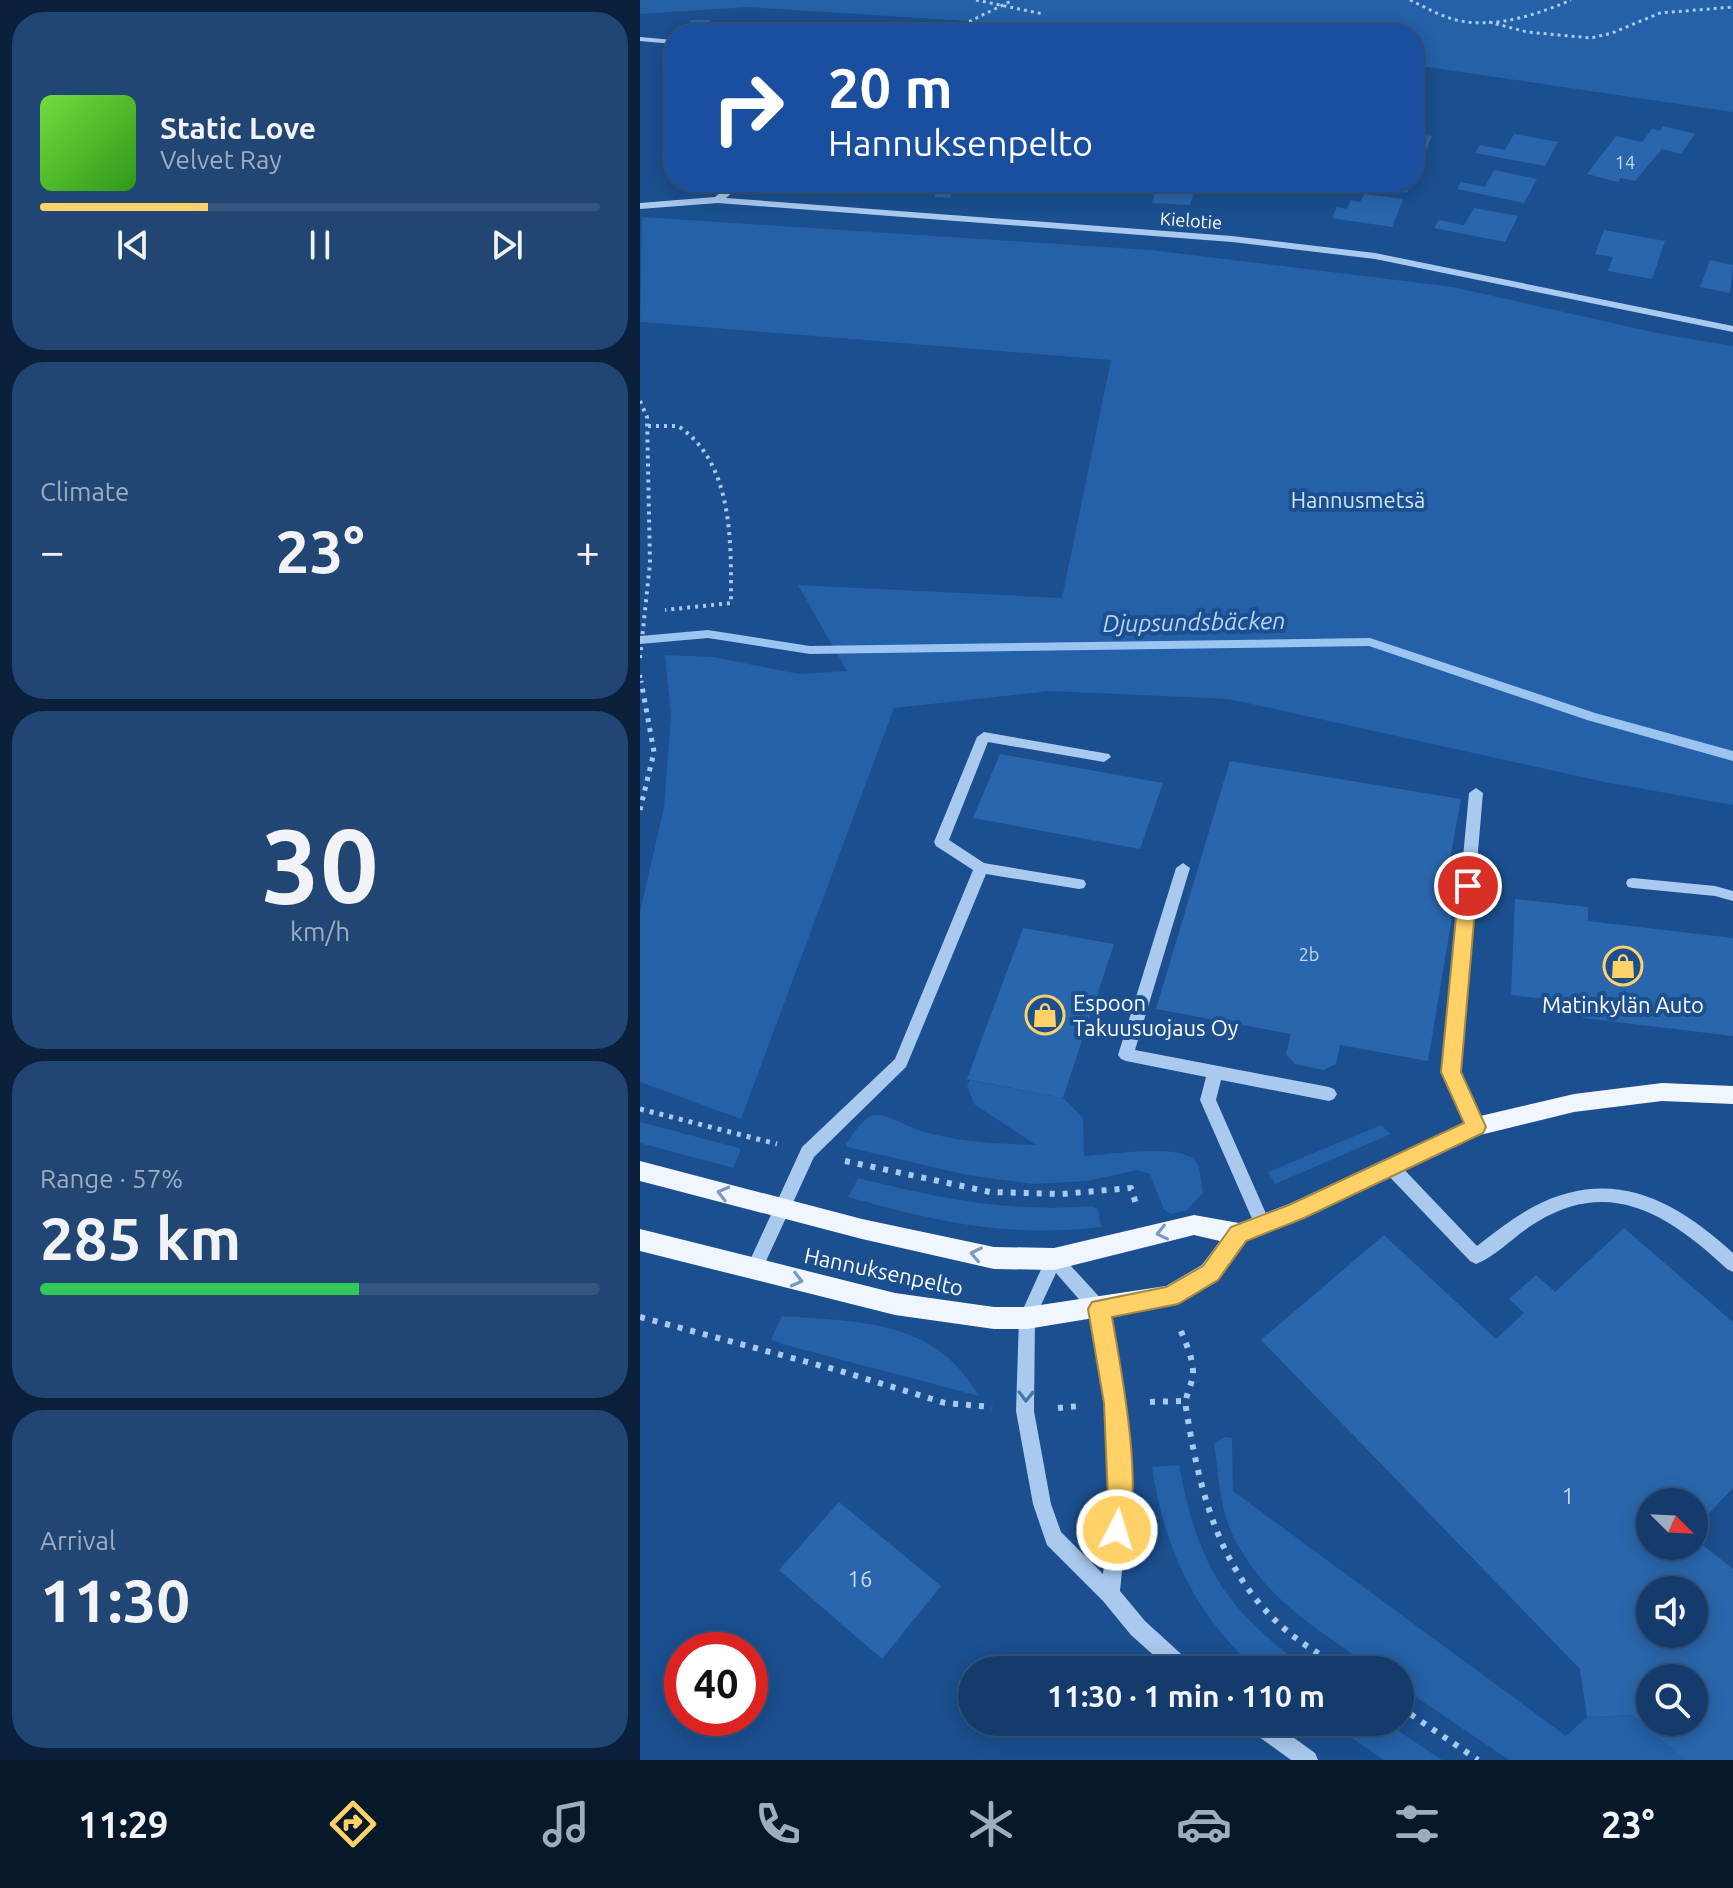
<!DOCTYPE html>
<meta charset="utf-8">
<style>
:root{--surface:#143b6b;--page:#214673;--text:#f1f3f6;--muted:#9dadc1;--line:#33557e;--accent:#ffd166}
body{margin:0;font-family:Ubuntu,sans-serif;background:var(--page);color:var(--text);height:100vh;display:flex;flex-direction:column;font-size:30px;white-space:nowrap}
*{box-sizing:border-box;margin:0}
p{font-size:26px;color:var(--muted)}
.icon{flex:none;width:44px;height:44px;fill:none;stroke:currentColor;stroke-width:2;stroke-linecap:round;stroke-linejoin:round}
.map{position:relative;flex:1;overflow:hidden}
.side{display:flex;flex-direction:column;gap:12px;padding:12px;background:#0b203b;width:640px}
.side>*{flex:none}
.banner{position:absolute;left:24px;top:24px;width:760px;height:168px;border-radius:32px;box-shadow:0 4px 20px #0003,0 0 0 2px var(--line);background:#1a4fa0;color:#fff;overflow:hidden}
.needle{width:52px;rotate:114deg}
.tools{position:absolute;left:996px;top:1488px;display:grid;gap:16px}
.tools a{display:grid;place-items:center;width:72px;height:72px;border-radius:50%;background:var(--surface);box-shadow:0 4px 20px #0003,0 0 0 2px var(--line);font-size:40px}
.speed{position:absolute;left:24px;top:1632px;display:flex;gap:16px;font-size:40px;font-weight:700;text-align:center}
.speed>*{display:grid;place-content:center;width:104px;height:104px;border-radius:50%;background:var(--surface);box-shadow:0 4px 20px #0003,0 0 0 2px var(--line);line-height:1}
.speed .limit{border:12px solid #d22;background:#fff;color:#111}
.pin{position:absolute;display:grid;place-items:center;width:68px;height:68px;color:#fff;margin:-34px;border:4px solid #fff;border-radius:50%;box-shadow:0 2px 8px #0007}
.me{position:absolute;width:88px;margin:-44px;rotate:5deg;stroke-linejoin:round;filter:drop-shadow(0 0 6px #0008)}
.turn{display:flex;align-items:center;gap:28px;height:168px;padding:0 32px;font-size:36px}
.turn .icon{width:104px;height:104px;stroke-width:2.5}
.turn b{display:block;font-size:56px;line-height:68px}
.big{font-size:60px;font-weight:700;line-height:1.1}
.side .widget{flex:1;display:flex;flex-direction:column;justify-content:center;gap:12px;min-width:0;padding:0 28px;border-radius:32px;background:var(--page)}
.side .dial{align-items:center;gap:0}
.dial b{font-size:104px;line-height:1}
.song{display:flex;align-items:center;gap:24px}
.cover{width:96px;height:96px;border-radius:12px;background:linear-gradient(135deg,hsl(100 70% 55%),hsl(110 70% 35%))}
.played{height:8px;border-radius:4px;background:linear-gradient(90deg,var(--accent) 30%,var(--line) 30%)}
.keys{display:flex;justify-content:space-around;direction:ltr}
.heat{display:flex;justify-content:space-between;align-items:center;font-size:44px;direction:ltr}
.charge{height:12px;border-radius:6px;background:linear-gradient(90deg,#34c759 57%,var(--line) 0)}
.trip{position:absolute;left:318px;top:1656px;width:456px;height:80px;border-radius:40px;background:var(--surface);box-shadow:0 4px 20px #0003,0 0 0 2px var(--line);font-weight:700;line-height:80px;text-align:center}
.tabs{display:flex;height:128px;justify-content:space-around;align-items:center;background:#08182b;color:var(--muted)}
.tabs .icon{width:56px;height:56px}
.tabs .active{color:var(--accent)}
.tabs b{font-size:36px;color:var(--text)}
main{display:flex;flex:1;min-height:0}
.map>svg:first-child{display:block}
.green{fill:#2461a8}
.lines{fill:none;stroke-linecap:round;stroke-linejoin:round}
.stream{fill:#9cc4f0;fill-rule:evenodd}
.building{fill:#2a66ad;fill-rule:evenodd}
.path-far3{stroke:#a9c9ee;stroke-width:3;stroke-dasharray:3 4;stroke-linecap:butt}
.path-far2{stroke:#a9c9ee;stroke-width:4;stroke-dasharray:3 5;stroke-linecap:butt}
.path-far1{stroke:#a9c9ee;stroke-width:5;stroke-dasharray:4 6;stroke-linecap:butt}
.path{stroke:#a9c9ee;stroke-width:6;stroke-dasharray:5 8;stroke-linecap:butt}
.minor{fill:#a9c9ee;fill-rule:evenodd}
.major{fill:#f0f6ff;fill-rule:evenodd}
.path-bridge{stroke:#a9c9ee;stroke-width:4;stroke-dasharray:3 5;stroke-linecap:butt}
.oneway{stroke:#7b9ac1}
.oneway2{stroke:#4674ac}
.route{fill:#ffd166;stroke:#a68842;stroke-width:2}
.labels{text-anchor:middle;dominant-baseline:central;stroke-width:8;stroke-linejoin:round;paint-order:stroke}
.number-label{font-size:18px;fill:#cad9ea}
.far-street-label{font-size:18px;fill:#fff;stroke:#1b4f8f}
.park-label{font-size:22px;fill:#cfe3fa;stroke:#1b4f8f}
.poi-label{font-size:22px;fill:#fff;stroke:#1b4f8f;text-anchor:start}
.street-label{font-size:22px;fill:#fff;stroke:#1b4f8f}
.near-number-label{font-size:22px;fill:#cad9ea}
.water-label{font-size:24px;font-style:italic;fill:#b5d3f5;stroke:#1b4f8f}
</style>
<main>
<section class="side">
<div class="widget">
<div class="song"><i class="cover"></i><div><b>Static Love</b><p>Velvet Ray</p></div></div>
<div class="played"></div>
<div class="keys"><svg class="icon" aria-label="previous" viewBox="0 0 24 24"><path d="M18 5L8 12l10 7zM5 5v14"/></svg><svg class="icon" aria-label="pause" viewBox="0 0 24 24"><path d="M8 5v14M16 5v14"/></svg><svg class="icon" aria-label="next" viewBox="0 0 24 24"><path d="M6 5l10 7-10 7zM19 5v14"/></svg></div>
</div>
<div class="widget"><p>Climate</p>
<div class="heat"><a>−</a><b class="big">23°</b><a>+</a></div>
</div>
<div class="widget dial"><b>30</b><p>km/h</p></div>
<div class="widget"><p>Range · 57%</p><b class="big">285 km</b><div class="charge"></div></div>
<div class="widget"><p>Arrival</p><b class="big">11:30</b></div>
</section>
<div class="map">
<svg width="1093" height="1760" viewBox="0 0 1093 1760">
<rect width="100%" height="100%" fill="#1b4f8f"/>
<path class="green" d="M 0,0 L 1093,0 L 1093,112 L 774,65 L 774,34 L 475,34 L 312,20 L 108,7 L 0,14 Z
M 2,217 L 511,250 L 813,287 L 1017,333 L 1093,346 L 1093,805 L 964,782 L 589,699 L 410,691 L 254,708 L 101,1119 L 0,1082 L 0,912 L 24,807 L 31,715 L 25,655 L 73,657 L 159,674 L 207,671 L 158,585 L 422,598 L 471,360 L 0,322 Z
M 330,1080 L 423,1098 L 443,1118 L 444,1156 C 468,1155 542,1142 556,1162 C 561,1170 561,1184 563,1193 L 547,1210 L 531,1214 L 524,1210 L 510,1174 L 497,1170 L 447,1181 L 393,1184 L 327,1175 L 207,1147 L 206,1144 C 212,1136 221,1120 231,1116 C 243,1111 266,1126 278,1130 C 315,1142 357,1144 396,1145 L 334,1104 L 327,1085 Z
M 0,1122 L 99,1148 L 101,1150 L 93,1168 L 0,1143 Z
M 741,1125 L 751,1134 L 635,1184 L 628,1172 Z
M 218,1178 C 298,1198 368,1213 451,1206 L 458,1209 L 461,1227 C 365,1238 300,1222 208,1197 Z
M 142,1316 C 220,1322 295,1319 339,1396 L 142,1344 L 131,1339 Z
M 585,1437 L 592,1438 L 593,1491 L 926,1736 L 947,1717 L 992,1715 L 1045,1760 L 869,1760 L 760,1686 L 760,1670 C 727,1670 721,1659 694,1641 C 647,1609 605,1573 586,1518 C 579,1495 578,1468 574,1444 Z
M 539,1465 C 558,1566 585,1610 669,1670 L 618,1670 C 555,1616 524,1548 512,1467 Z
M 689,1722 L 745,1722 L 802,1760 L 744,1760 Z"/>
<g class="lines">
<path class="stream" d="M 68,630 L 170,646 L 730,638 L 955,713 L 1093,751 L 1093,761 L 947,720 L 729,646 L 170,654 L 68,638 L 0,644 L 0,636 Z"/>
</g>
<path class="building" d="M 51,20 L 70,20 L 65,31 L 46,31 Z
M 1023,126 L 1055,134 L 1041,154 L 1022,149 L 995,181 L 981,178 L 978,182 L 947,174 L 976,136 L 1002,142 L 1012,129 L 1020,131 Z
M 774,134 L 792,136 L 782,161 L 774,160 Z
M 874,134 L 918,142 L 905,166 L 835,153 L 840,145 L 865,150 Z
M 854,170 L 897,179 L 884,203 L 817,189 L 821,182 L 845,187 Z
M 420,182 L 462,182 L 460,187 Z
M 518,182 L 552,182 L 565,184 L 564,190 L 555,189 L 550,205 L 512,203 Z
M 703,182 L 772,182 L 767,193 Z
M 298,188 L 314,188 L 310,198 L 294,197 Z
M 724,194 L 763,199 L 752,227 L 692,218 L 697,207 L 707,209 L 711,200 L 720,202 Z
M 834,208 L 878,216 L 865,242 L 794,228 L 799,220 L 824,225 Z
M 964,230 L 1025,241 L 1012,279 L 968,271 L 973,257 L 955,254 Z
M 1070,260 L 1093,265 L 1090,293 L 1060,287 Z
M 360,754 L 523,783 L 500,849 L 333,818 Z
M 590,761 L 821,799 L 803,897 L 815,899 L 788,1061 L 700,1045 L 696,1064 L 684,1070 L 655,1064 L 646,1054 L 651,1034 L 516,1009 Z
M 875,899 L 948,907 L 948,921 L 1093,938 L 1093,1036 L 943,1018 L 943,1003 L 871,995 Z
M 383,928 L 474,944 L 423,1098 L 327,1079 Z
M 984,1228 L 1093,1322 L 1093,1488 L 1054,1529 L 1054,1502 L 1010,1502 L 1010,1546 L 1054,1546 L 1054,1538 L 1093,1569 L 1093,1760 L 1045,1760 L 992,1715 L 947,1717 L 940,1669 L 621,1340 L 744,1235 L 856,1339 L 884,1313 L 869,1299 L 896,1275 L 915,1292 ZM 1010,1590 L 1054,1590 L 1054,1634 L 1010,1634 ZM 1010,1678 L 1054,1678 L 1054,1722 L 1010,1722 Z
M 199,1502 L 301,1586 L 242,1659 L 139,1570 Z"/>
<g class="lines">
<path class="path-far3" d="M 336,0 L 403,14
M 770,0 C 785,7 800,16 816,20 C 855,29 896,15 931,0
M 849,22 L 887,32 L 951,38 L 972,33 L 1020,13 L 1093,7
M 304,34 L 373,0"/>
<path class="path-far2" d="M 0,401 L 7,417 L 10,563
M 8,426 L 38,426 C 94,463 91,544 91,603 L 25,610
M 0,675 L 1,683"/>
<path class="path-far1" d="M 0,810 L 14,752 L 1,681
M 0,1109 L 137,1144"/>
<path class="path" d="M 205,1161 L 350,1192 L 422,1194 L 491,1188 L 496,1204
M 0,1317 L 197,1370 L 305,1403 L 352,1407
M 541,1331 C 546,1344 553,1358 553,1372 C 553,1385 544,1395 546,1408 C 559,1489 578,1567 639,1624 C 659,1643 683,1656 705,1670
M 510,1402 L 544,1401
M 418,1408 L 440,1406
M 760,1707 L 838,1760"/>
<path class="minor" d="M 0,37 L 34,40 L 34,44 L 0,41 Z
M 93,182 L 103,182 L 86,198 L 592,236 L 735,253 L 1093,326 L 1093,332 L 735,259 L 592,242 L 78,203 L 0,209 L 0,203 L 75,197 Z
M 344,732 L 469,754 L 471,757 L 464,762 L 348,742 L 309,840 L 344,863 L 439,879 L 444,880 L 446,884 L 444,888 L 439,889 L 346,874 L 266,1067 L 174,1157 L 120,1274 L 114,1277 L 108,1274 L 106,1269 L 162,1147 L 255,1059 L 333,870 L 296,846 L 294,842 L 337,737 Z
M 836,788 L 843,793 L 819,1072 L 844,1127 L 842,1132 L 836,1134 L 830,1132 L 803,1072 L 829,793 Z
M 543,863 L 550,868 L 495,1050 L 689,1087 L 694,1089 L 697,1094 L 694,1099 L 689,1101 L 581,1080 L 576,1100 L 631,1225 L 629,1230 L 623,1232 L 617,1230 L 560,1100 L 566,1077 L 486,1061 L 481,1059 L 478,1055 L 536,868 Z
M 993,878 L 1075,886 L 1093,891 L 1093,901 L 1075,896 L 993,888 L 988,887 L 986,883 L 988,879 Z
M 750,1159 L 756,1161 L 837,1246 C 855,1232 873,1218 893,1207 C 971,1166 1034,1199 1093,1253 L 1093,1272 L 1087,1269 C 1031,1217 972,1176 897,1222 C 876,1234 858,1255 836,1264 L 830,1261 L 744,1171 L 742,1166 L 744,1161 Z
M 414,1251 L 420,1254 L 465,1303 L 476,1350 L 484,1403 L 489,1499 L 480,1591 L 505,1621 L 551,1663 L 554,1670 L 530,1670 L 491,1635 L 463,1601 L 407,1545 L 393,1504 L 376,1411 L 379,1318 L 408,1254 ZM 416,1273 L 451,1313 L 458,1350 L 466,1403 L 471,1499 L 463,1574 L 421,1532 L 411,1504 L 394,1411 L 395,1318 Z
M 605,1722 L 632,1722 L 675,1753 L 678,1760 L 651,1760 L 608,1729 Z"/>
<path class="major" d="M 1022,1083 L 1093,1086 L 1093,1104 L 1022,1101 L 934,1112 L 840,1135 L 665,1218 L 607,1241 L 578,1281 L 539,1304 L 387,1329 L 354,1329 L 255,1315 L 0,1251 L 0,1229 L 255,1293 L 354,1307 L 387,1307 L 526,1286 L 562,1265 L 580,1241 L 554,1235 L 414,1270 L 354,1269 L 222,1239 L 0,1181 L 0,1161 L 222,1219 L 354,1247 L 414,1248 L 554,1215 L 599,1223 L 649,1204 L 836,1117 L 934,1094 Z"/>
<path class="path-bridge" d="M 0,658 L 10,563"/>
</g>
<defs><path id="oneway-chevron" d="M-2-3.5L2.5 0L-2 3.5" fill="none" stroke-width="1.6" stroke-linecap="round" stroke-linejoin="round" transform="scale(2)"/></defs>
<g class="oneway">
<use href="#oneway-chevron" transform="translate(83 1193) rotate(-165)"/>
<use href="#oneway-chevron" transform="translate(522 1233) rotate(167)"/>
<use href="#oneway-chevron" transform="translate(336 1254) rotate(-168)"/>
<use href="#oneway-chevron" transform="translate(157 1280) rotate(14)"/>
</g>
<use class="oneway2" href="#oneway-chevron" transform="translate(386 1396) rotate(91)"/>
<path class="route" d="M 828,879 L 837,886 L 821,1072 L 846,1127 L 843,1133 L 664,1218 L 606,1241 L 578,1280 L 538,1304 L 472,1317 C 481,1370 505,1491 485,1539 L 477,1542 L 468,1539 L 465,1530 L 468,1499 L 464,1403 L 448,1309 L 452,1302 L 526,1287 L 563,1266 L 591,1227 L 649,1205 L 824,1123 L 801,1072 L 819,886 Z"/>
<defs>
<symbol id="shop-ring" viewBox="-11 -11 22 22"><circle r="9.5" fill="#1b4f8f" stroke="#ffd166" stroke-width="1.5"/><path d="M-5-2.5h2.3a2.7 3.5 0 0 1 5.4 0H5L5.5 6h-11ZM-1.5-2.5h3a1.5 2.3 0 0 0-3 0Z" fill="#ffd166"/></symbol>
</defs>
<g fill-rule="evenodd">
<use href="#shop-ring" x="961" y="944" width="44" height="44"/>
<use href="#shop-ring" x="383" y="993" width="44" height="44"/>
</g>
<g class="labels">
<g class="number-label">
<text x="985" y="162">14</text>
<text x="669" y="954">2b</text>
</g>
<g class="far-street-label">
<text transform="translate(551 220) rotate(4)">Kielotie</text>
</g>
<g class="park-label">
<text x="718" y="499">Hannusmetsä</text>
</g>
<g class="poi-label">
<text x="433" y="1002">Espoon<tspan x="433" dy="25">Takuusuojaus Oy</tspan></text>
<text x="983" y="1004" text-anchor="middle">Matinkylän Auto</text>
</g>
<g class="street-label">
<text transform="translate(244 1271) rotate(12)">Hannuksenpelto</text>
</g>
<g class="near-number-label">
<text x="928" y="1495">1</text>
<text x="220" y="1578">16</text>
</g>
<g class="water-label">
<text transform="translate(554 622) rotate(-1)">Djupsundsbäcken</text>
</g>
</g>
</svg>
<div class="tools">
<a><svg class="needle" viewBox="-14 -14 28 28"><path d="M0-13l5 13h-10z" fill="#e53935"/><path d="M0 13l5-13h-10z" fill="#9dadc1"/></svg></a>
<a><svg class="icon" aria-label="sound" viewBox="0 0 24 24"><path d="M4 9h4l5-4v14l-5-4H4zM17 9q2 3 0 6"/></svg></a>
<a><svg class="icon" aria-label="search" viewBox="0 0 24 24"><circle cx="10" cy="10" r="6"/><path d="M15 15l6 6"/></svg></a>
</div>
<div class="speed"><div class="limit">40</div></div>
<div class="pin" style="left:828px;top:886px;background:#d93025"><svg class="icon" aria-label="arrive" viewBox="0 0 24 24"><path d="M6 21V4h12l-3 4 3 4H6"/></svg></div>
<svg class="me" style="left:477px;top:1530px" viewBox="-20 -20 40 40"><circle r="17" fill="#ffd166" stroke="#fff" stroke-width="3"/><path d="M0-11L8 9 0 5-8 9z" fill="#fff"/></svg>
<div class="trip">11:30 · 1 min · 110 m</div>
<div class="banner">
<div class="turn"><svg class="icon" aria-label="right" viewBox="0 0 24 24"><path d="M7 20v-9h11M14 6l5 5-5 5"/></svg><div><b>20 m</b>Hannuksenpelto</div></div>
</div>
</div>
</main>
<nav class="tabs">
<b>11:29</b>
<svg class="icon active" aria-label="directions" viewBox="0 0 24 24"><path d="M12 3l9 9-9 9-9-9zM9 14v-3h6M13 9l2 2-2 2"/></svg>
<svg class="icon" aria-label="music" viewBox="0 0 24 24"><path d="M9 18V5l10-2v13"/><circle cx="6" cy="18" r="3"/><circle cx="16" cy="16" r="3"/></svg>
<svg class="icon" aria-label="phone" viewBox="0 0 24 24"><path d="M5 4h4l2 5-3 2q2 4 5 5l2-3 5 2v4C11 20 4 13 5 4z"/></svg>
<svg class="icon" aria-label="climate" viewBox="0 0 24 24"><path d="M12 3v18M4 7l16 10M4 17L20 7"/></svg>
<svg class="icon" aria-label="car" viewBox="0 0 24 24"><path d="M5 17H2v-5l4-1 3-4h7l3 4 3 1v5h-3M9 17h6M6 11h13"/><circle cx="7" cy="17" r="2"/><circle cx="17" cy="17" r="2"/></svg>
<svg class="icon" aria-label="filters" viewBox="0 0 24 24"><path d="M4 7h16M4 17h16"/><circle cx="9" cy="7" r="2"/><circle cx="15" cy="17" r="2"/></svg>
<b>23°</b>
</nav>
